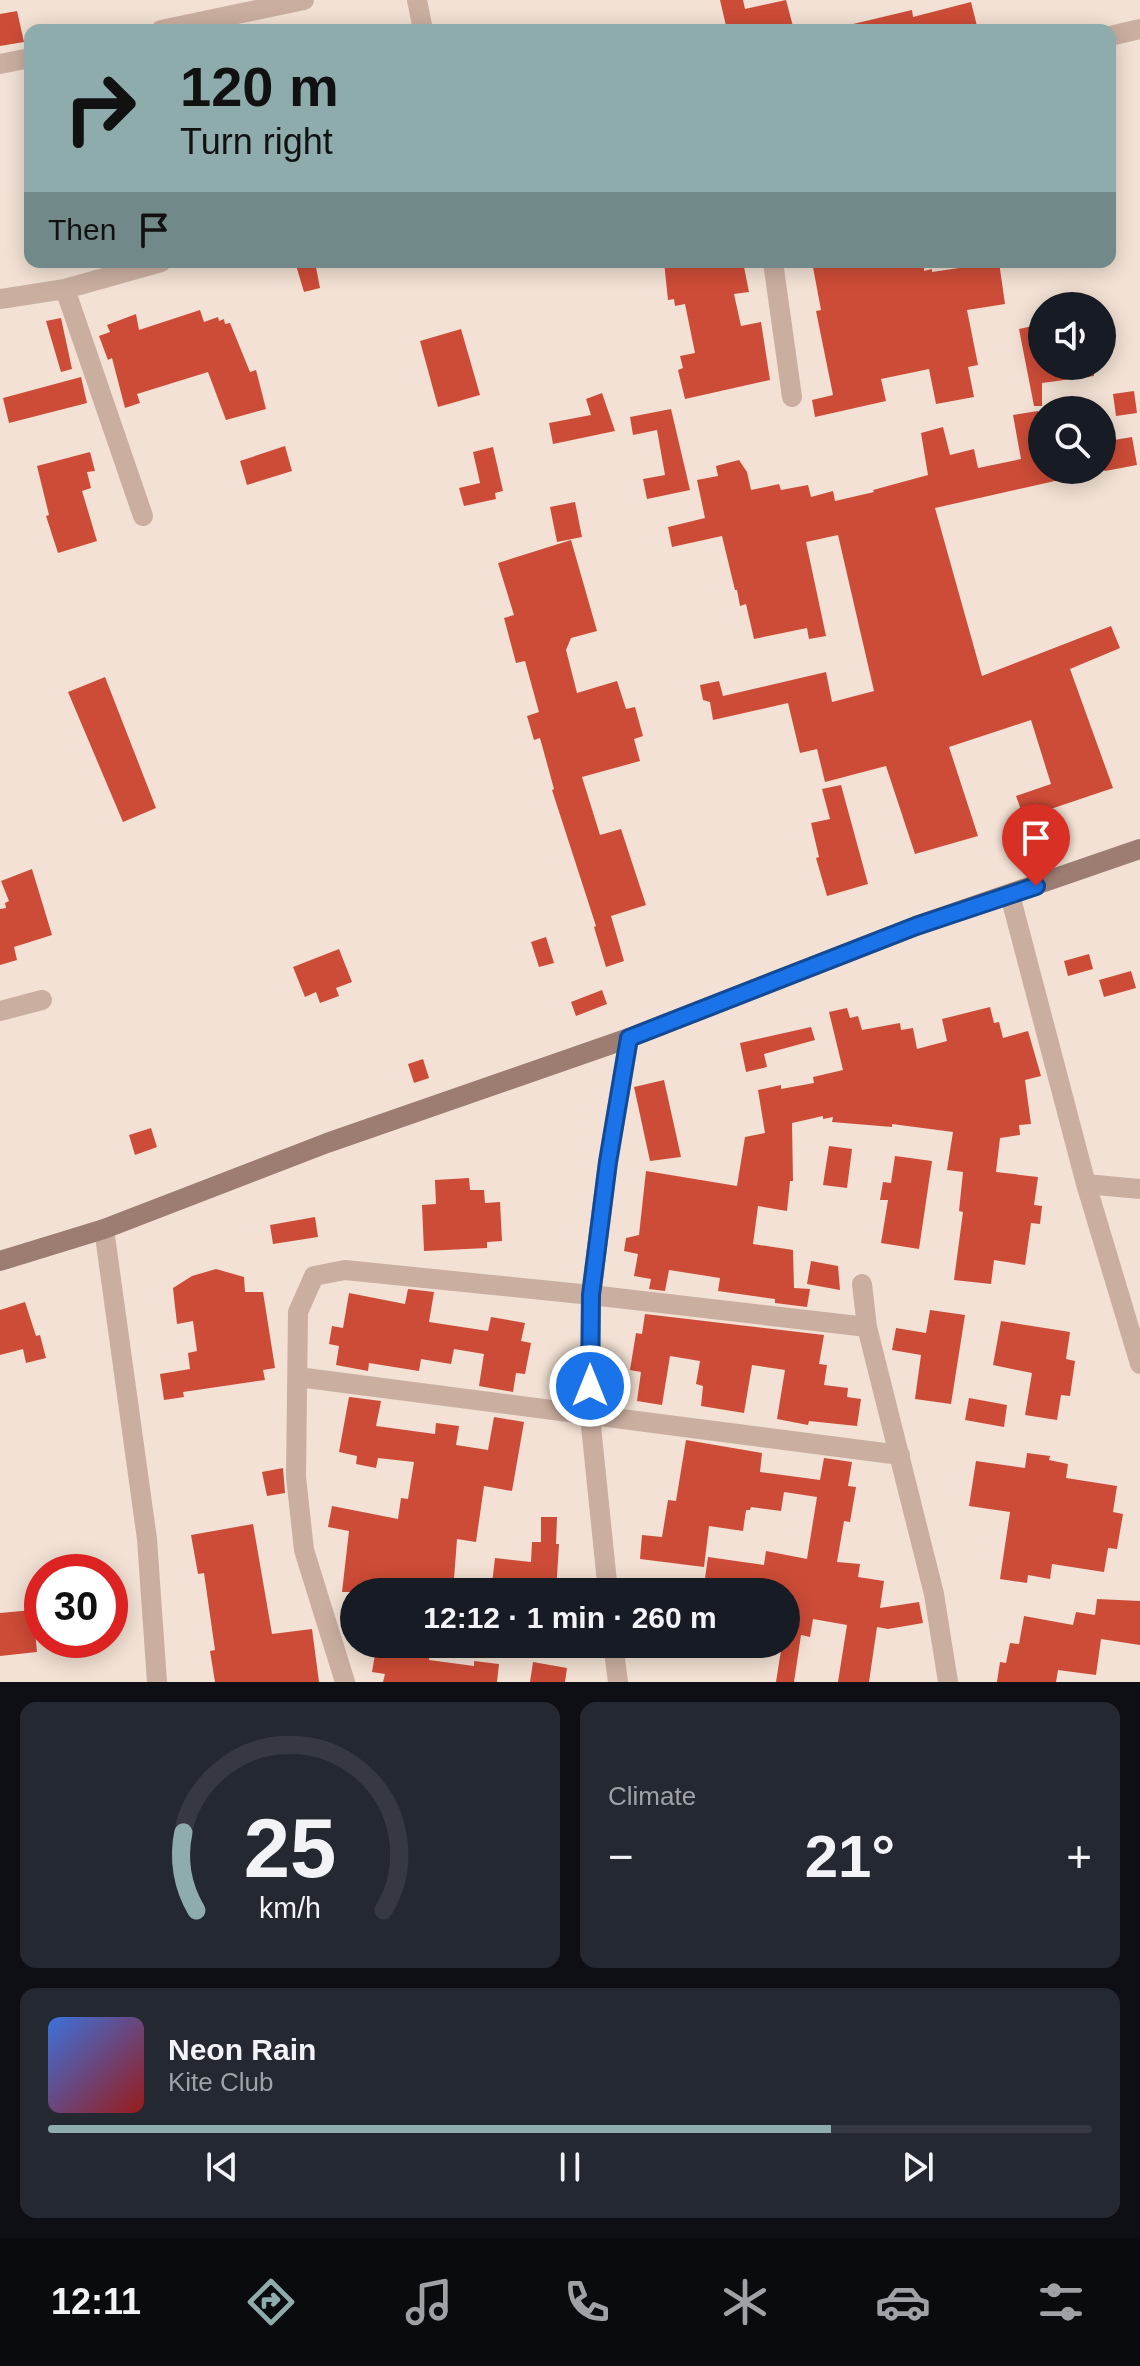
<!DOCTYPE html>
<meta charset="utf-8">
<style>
:root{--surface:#171b24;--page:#242831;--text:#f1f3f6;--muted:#9ea1a6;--line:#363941;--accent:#8facad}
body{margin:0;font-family:Arial,sans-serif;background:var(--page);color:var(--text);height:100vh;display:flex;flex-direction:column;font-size:30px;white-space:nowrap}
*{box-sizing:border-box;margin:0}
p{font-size:26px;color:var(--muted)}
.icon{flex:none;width:44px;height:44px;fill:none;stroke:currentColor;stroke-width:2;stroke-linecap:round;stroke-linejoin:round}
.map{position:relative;height:1682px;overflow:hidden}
.drawer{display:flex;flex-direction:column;gap:20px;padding:20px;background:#0d0f14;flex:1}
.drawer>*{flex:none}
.top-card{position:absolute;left:24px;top:24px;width:1092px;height:244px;border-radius:16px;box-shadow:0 4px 20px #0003;background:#8facad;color:#111;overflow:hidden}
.fabs{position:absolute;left:1028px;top:292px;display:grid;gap:16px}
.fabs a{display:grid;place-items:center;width:88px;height:88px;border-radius:50%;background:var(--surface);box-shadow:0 4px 20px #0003;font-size:40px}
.speed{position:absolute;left:24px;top:1554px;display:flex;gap:16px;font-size:40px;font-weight:700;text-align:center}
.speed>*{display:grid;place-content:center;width:104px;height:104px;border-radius:50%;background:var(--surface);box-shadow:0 4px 20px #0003;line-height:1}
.speed .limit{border:12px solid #d22;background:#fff;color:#111}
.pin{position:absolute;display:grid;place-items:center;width:68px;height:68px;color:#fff;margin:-82px -34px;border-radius:50% 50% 50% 0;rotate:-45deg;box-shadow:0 0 8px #0007}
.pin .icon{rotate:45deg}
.me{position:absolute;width:88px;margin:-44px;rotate:0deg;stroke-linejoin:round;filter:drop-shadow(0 0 6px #0008)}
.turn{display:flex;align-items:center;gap:28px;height:168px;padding:0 24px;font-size:36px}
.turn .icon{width:104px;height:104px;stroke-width:2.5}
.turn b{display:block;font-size:56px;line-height:68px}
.then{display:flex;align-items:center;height:76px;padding:0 24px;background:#0003;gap:16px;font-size:30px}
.big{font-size:60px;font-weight:800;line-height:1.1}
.drawer .widget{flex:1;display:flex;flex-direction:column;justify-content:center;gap:12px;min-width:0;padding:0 28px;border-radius:16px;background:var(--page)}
.drawer .dial{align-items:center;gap:0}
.dial svg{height:208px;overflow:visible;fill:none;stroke:var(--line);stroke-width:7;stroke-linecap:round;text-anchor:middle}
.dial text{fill:var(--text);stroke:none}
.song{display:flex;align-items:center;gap:24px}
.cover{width:96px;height:96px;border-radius:12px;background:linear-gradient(135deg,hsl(220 70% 55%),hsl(0 70% 35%))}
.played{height:8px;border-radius:4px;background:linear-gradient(90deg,var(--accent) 75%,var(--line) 75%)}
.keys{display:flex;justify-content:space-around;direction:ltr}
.heat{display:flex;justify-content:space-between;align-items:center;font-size:44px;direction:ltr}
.drawer .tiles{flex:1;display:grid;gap:20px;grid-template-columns:1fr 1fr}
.widget:last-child{grid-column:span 2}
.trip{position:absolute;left:340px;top:1578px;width:460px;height:80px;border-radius:40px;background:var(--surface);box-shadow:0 4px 20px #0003;font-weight:800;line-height:80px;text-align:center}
.menu{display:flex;height:128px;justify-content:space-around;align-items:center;background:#090b0e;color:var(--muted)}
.menu .icon{width:56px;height:56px}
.menu .active{color:var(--accent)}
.menu b{font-size:36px;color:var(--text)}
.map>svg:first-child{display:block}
.building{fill:#cd4c37}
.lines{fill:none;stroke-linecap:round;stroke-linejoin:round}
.street{stroke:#caafa0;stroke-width:20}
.secondary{stroke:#9d7d72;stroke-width:20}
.route-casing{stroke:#114b97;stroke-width:20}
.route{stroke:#1a73e8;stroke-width:14}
</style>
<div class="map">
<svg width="1140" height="1682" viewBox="0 0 1140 1682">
<rect width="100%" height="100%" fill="#f2e1d4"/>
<path class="building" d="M 720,0 L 743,0 L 745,9 L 786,0 L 794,30 L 727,30 Z
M 971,2 L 977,26 L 960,30 L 854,30 L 853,24 L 912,10 L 913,17 Z
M 17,11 L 24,42 L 0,46 L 0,14 Z
M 295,262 L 315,262 L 320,288 L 304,292 Z
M 664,262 L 743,262 L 749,292 L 734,294 L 741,326 L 761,322 L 770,380 L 685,399 L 678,370 L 683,368 L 680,356 L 695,353 L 685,304 L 675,306 L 674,299 L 668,300 Z
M 812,262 L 924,262 L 924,271 L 932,269 L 932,272 L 999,262 L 1005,304 L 967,310 L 978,365 L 968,367 L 974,397 L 936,404 L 929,369 L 881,379 L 886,401 L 815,417 L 812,400 L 833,395 L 816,311 L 821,310 Z
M 200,310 L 204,322 L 218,317 L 219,321 L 224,319 L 225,324 L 230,323 L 250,372 L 256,370 L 266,409 L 226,420 L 208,372 L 137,394 L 140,403 L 125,408 L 112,358 L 108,360 L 99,336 L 110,332 L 107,325 L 136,314 L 139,330 Z
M 61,318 L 72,369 L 61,372 L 46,321 Z
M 1042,324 L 1042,366 L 1093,366 L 1094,376 L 1042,383 L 1042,406 L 1034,406 L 1019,329 Z
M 461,329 L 480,395 L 438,407 L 420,341 Z
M 81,377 L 87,403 L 9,423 L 3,398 Z
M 1134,391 L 1137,413 L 1116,416 L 1113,394 Z
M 602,393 L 615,431 L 553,444 L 549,423 L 591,415 L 586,399 Z
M 671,409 L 690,490 L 647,499 L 643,479 L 665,475 L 657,430 L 633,435 L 630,417 Z
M 1038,411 L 1042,435 L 1042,470 L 1076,470 L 1077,476 L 935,508 L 982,676 L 1111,626 L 1120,648 L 1070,669 L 1113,788 L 1024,818 L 1016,796 L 1051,784 L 1031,720 L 949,747 L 978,836 L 915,854 L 886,766 L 825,782 L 817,749 L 800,753 L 788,703 L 713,720 L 710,702 L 703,700 L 700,685 L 719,681 L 723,696 L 826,672 L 832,702 L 874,691 L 838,535 L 806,542 L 826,636 L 809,639 L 807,628 L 754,639 L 746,604 L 740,606 L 737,590 L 735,590 L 722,536 L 672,547 L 668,527 L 705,518 L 697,480 L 718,476 L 716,466 L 739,460 L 747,472 L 751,490 L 779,484 L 781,490 L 808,485 L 811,497 L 833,491 L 835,501 L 874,492 L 873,490 L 928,475 L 921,433 L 943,427 L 950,455 L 974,449 L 978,468 L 1021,459 L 1013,415 Z
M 1132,437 L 1137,465 L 1105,471 L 1102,469 L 1102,442 Z
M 285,446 L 292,471 L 247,485 L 240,461 Z
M 493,447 L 503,491 L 495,493 L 496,499 L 464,506 L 459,488 L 480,483 L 473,452 Z
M 90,452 L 95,471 L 87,472 L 91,488 L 82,491 L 97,541 L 58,553 L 46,516 L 49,515 L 37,466 Z
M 575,502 L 582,537 L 557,542 L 550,507 Z
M 571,540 L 597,631 L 571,638 L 566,650 L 577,693 L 617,681 L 626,709 L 635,707 L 643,736 L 634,739 L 640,761 L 582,777 L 600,835 L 621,829 L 646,905 L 611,916 L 624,961 L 606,967 L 594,927 L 596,926 L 552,790 L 554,789 L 540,738 L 534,740 L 527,716 L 539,712 L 525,661 L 516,663 L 504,618 L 514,615 L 498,563 Z
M 105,677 L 156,808 L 123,822 L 68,692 Z
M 841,785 L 868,884 L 827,896 L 816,858 L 819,857 L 811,823 L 830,819 L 822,789 Z
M 32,869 L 52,935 L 14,947 L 17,960 L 0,965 L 0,909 L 6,908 L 5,903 L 9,901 L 1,881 Z
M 546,937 L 554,963 L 539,967 L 531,942 Z
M 339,949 L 352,982 L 336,988 L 339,996 L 320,1003 L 316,992 L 305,997 L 293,967 Z
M 1089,954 L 1093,969 L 1068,976 L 1064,961 Z
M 1131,971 L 1136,988 L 1104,997 L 1099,980 Z
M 602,990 L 607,1004 L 576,1016 L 571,1002 Z
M 990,1007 L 994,1023 L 999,1022 L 1003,1038 L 1028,1031 L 1041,1076 L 1025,1080 L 1031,1124 L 1019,1125 L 1020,1135 L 1000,1138 L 996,1172 L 1038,1177 L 1034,1205 L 1042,1206 L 1040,1224 L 1031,1223 L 1025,1265 L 994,1260 L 991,1284 L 954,1280 L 963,1212 L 959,1211 L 963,1172 L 947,1170 L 953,1132 L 892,1124 L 892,1127 L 832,1122 L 833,1117 L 823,1119 L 823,1116 L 792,1123 L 793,1181 L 790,1181 L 787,1211 L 758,1206 L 753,1244 L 793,1250 L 794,1288 L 810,1289 L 807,1307 L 775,1303 L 775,1299 L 718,1291 L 720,1278 L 669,1270 L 665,1291 L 649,1289 L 651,1279 L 634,1276 L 638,1254 L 624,1251 L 626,1238 L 639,1235 L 646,1171 L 737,1186 L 745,1137 L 765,1133 L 758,1090 L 781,1085 L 781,1089 L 814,1083 L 813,1077 L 843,1070 L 829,1012 L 847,1008 L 850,1018 L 858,1016 L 862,1030 L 900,1023 L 901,1030 L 913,1028 L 917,1049 L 947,1041 L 942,1019 Z
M 811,1027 L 815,1040 L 764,1054 L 767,1067 L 746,1072 L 740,1043 Z
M 423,1059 L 429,1078 L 414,1083 L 408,1064 Z
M 664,1080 L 681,1157 L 650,1161 L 634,1087 Z
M 151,1128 L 157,1147 L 135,1155 L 129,1135 Z
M 829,1146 L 852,1149 L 847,1188 L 823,1185 Z
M 895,1156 L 932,1161 L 919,1249 L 881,1243 L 888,1200 L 880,1200 L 883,1182 L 891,1183 Z
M 469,1178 L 470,1190 L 484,1190 L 485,1203 L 500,1202 L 502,1241 L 487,1242 L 487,1248 L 424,1251 L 422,1205 L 436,1204 L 435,1180 Z
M 315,1217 L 318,1237 L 273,1244 L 270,1225 Z
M 811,1261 L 838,1266 L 840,1290 L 807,1284 Z
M 216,1269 L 244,1277 L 245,1292 L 263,1292 L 275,1368 L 263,1370 L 265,1380 L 183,1392 L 184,1397 L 164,1400 L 160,1374 L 190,1369 L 188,1353 L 197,1351 L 193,1321 L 177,1324 L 173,1288 L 192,1276 Z
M 408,1289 L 434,1292 L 429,1322 L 488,1331 L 491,1317 L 525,1323 L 521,1341 L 531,1343 L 525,1374 L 516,1373 L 513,1392 L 479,1386 L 484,1354 L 454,1349 L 451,1364 L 421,1359 L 419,1371 L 369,1363 L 368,1371 L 336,1365 L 339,1346 L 329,1344 L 332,1326 L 343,1328 L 349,1293 L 405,1304 Z
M 25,1302 L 36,1336 L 40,1335 L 46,1358 L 26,1363 L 23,1349 L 0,1355 L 0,1310 Z
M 930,1310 L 965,1315 L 951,1404 L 915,1399 L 921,1355 L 892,1350 L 896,1328 L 926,1333 Z
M 645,1314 L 824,1335 L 819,1364 L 827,1365 L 824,1385 L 848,1388 L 847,1397 L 861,1399 L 857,1426 L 809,1421 L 808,1425 L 777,1419 L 785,1370 L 752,1365 L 744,1413 L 701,1406 L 703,1386 L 696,1384 L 700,1361 L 670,1356 L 662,1405 L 637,1401 L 641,1372 L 630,1370 L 636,1333 L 642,1334 Z
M 1001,1321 L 1070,1332 L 1066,1359 L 1075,1361 L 1070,1396 L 1061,1395 L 1057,1420 L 1025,1415 L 1032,1373 L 993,1365 Z
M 349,1397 L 381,1401 L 376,1426 L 435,1434 L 436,1423 L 459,1426 L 456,1445 L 488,1450 L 494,1417 L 524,1422 L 512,1491 L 484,1486 L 476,1542 L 457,1539 L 453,1592 L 342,1592 L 349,1531 L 328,1527 L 332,1506 L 398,1519 L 401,1498 L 408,1499 L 414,1462 L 378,1458 L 376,1468 L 356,1464 L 357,1456 L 339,1452 Z
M 969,1398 L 1007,1405 L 1004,1427 L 965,1420 Z
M 686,1440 L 762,1453 L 760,1472 L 820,1480 L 824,1458 L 852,1462 L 848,1486 L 856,1487 L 850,1522 L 844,1521 L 837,1562 L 860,1564 L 858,1577 L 884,1581 L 880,1608 L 919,1602 L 923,1623 L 888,1629 L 877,1627 L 869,1682 L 838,1682 L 847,1625 L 813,1619 L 810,1637 L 801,1635 L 794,1682 L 776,1682 L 782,1644 L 786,1644 L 786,1592 L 703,1592 L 708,1557 L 764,1565 L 766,1551 L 807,1559 L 817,1497 L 784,1492 L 781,1511 L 751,1507 L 750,1510 L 746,1510 L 743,1531 L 709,1526 L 704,1567 L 640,1559 L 642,1535 L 662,1537 L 668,1500 L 676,1501 Z
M 1027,1453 L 1050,1456 L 1049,1460 L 1068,1464 L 1066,1478 L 1117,1486 L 1113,1512 L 1123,1514 L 1117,1549 L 1108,1548 L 1104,1572 L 1052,1564 L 1050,1579 L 1028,1575 L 1027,1583 L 1000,1579 L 1010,1512 L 969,1506 L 976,1461 L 1025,1468 Z
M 283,1468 L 285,1493 L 267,1496 L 262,1472 Z
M 541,1517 L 557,1517 L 556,1544 L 559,1544 L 556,1592 L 491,1592 L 495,1558 L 531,1562 L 532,1542 L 541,1542 Z
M 253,1524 L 272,1634 L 312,1629 L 319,1682 L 215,1682 L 210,1651 L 215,1650 L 204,1573 L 198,1574 L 191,1535 Z
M 1097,1599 L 1140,1601 L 1140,1645 L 1101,1639 L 1096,1675 L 1058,1670 L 1056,1682 L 997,1682 L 1000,1662 L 1006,1663 L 1010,1643 L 1019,1644 L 1024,1616 L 1073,1625 L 1076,1612 L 1095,1615 Z
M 33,1610 L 37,1652 L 0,1656 L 0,1613 Z
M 389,1644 L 431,1646 L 429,1660 L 474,1666 L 474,1661 L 499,1664 L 497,1682 L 383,1682 L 385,1674 L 372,1672 L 375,1654 L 387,1655 Z
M 533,1662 L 567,1668 L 565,1682 L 530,1682 Z"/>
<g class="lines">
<path class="street" d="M 417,0 L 423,30
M 161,30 L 304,0
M 1110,36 L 1140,29
M 0,64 L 30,58
M 773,262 L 792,397
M 65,289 L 143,516
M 0,299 L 65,289 L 161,262
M 1010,895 L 1086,1184 L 1140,1364
M 0,1011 L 42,1000
M 1086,1184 L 1140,1189
M 104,1229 L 147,1539 L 157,1682
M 862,1284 L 867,1327 L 934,1594 L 948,1682
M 298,1377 L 900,1455
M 608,1592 L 590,1416 L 591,1295 L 608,1162 L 629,1038
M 613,1644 L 618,1682
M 345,1682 L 304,1550 L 296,1477 L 298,1312 L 314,1276 L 345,1270 L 591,1295 L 867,1327"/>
<path class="secondary" d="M 0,1261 L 104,1229 L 327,1143 L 629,1038 L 916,926 L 1140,849"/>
</g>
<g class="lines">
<defs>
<path id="route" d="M 590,1386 L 591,1295 L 608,1162 L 629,1038 L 916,926 L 1036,886"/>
</defs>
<use href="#route" class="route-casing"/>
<use href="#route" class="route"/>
</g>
</svg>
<div class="fabs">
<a><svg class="icon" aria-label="sound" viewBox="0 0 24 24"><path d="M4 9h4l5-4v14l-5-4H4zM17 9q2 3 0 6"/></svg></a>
<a><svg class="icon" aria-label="search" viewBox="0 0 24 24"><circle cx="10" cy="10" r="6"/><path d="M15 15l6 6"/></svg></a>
</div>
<div class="speed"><div class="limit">30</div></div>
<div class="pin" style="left:1036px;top:886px;background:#d93025"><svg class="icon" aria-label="arrive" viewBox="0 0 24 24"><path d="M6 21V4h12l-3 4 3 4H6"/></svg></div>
<svg class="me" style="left:590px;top:1386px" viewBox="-20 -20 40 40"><circle r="17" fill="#1a73e8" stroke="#fff" stroke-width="3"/><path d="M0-11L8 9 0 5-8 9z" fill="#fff"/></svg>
<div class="trip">12:12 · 1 min · 260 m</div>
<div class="top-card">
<div class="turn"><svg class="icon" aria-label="right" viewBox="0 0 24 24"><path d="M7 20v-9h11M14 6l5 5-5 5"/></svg><div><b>120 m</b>Turn right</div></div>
<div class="then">Then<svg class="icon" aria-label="arrive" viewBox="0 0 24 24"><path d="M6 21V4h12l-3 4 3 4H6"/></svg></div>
</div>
</div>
<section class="drawer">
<div class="tiles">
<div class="widget dial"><svg viewBox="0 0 100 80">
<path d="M14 69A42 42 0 1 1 86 69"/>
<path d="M14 69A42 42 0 0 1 9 39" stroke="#8facad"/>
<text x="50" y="56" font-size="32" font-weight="700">25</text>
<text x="50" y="72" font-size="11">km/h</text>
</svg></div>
<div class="widget"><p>Climate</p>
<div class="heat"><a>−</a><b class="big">21°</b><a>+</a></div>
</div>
<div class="widget">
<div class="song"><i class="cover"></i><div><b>Neon Rain</b><p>Kite Club</p></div></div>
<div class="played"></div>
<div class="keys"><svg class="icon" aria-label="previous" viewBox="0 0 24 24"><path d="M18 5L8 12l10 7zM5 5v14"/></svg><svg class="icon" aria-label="pause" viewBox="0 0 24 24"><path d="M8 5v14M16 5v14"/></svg><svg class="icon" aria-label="next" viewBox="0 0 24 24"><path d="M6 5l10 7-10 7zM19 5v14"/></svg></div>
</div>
</div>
</section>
<nav class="menu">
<b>12:11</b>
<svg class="icon active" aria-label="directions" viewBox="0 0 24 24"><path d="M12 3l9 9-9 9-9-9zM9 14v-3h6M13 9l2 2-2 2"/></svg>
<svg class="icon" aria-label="music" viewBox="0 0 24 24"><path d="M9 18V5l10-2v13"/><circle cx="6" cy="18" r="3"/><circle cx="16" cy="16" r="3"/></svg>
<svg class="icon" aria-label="phone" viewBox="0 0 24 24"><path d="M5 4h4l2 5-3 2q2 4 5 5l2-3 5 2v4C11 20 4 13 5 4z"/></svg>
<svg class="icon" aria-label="climate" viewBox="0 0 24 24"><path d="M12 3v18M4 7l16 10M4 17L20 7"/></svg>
<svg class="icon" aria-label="car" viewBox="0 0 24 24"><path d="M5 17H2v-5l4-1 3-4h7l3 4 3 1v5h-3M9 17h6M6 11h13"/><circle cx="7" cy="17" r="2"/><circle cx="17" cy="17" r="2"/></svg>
<svg class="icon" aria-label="filters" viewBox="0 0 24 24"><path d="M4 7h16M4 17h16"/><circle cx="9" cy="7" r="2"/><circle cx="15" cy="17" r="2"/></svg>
</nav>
